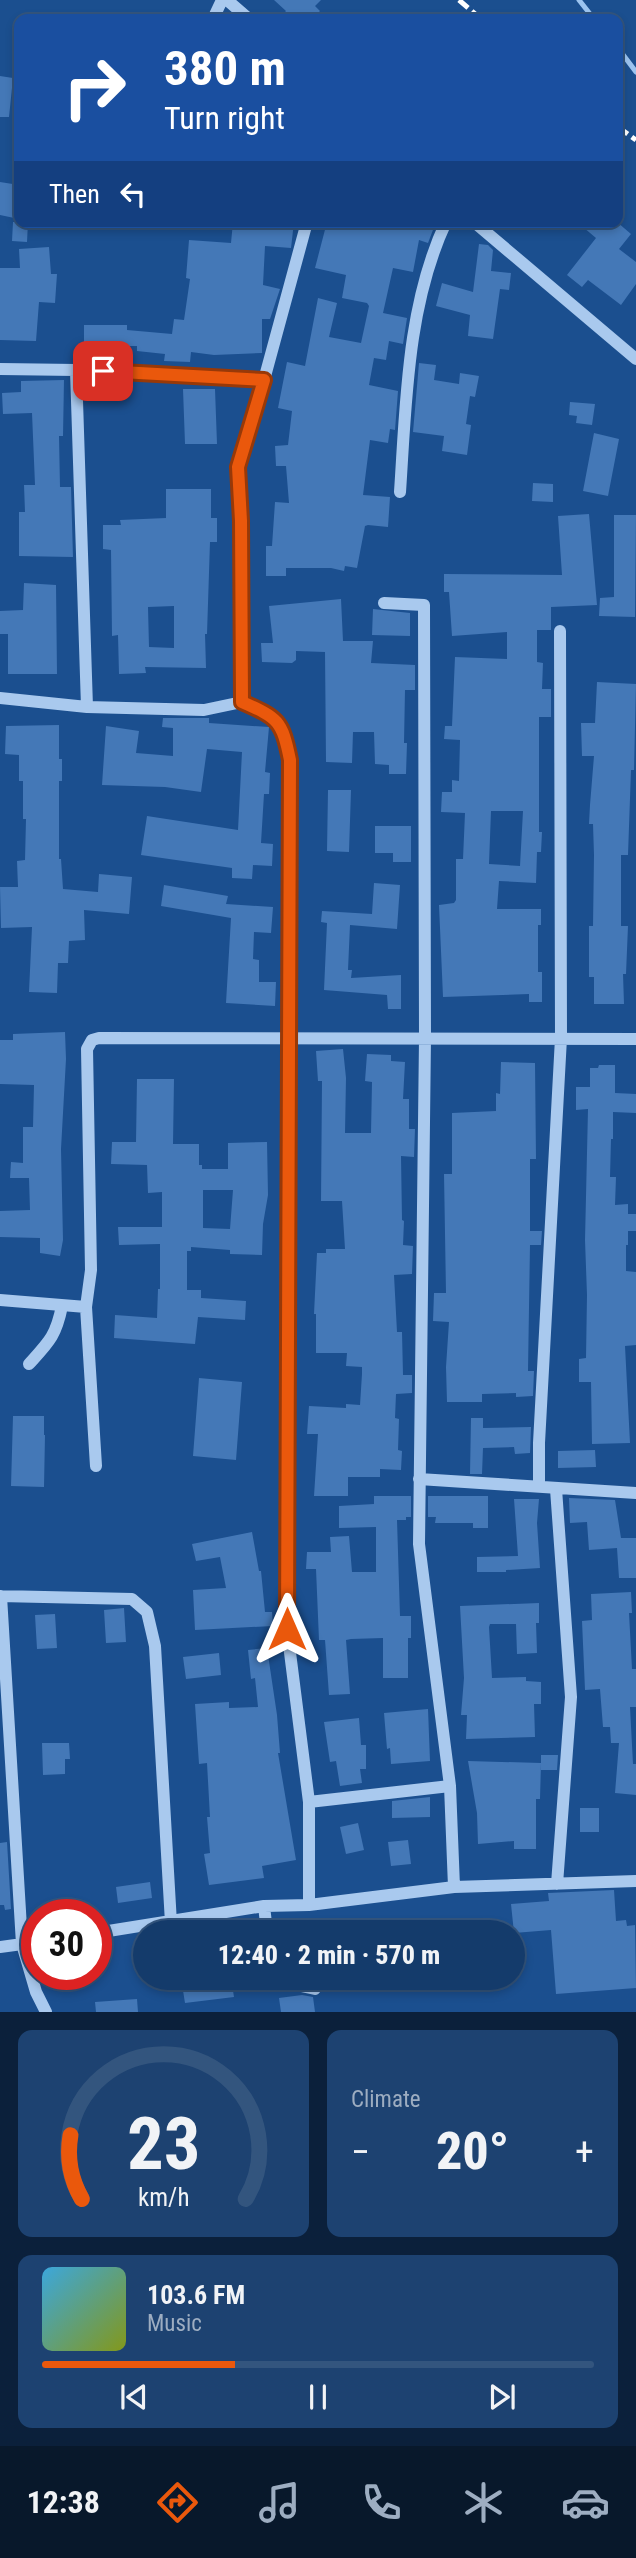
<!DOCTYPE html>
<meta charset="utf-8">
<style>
:root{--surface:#143b6b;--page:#1d4271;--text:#f1f3f6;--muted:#9dadc1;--line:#33557e;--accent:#ea580c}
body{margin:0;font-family:"Roboto Condensed",sans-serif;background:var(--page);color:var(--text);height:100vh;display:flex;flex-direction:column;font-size:26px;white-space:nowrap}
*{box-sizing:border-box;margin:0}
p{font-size:23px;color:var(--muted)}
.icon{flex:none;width:38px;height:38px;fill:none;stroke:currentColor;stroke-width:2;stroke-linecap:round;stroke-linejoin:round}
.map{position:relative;height:2012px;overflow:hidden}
.side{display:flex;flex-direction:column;gap:18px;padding:18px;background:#0b203b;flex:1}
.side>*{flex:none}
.banner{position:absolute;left:14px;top:14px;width:609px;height:214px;border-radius:14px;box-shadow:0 4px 10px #0003,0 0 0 2px var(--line);background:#1a4fa0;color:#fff;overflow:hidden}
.speed{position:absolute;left:21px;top:1899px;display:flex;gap:14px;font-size:35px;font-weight:700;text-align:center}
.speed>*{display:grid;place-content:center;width:91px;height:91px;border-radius:50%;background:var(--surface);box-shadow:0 4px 10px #0003,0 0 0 2px var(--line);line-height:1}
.speed .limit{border:10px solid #d22;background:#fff;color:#111}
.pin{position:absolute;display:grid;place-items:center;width:60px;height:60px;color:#fff;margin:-30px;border-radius:14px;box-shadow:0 4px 10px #0006}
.me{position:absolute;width:77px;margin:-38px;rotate:0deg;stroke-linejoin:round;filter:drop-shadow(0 0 5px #0008)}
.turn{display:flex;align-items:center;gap:24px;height:147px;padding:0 35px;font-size:32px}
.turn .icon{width:91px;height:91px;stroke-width:2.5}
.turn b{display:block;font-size:49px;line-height:60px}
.then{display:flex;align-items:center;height:66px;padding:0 35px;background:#0003;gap:14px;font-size:26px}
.big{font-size:52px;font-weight:800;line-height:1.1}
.side .widget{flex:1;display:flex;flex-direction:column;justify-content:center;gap:10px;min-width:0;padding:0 24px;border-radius:14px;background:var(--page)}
.side .dial{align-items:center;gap:0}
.dial svg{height:182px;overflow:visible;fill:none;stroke:var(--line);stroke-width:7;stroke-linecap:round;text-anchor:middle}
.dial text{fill:var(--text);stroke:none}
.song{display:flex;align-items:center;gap:21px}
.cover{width:84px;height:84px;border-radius:10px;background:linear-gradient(135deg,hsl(200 70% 55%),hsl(70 70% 35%))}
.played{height:7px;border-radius:4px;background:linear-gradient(90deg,var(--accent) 35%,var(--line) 35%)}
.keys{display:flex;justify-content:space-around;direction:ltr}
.heat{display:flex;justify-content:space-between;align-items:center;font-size:38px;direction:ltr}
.side .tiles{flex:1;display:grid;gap:18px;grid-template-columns:1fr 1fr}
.widget:last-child{grid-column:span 2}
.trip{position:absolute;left:133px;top:1920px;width:392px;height:70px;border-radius:35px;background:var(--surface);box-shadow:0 4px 10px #0003,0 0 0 2px var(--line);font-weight:800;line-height:70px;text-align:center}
.tabs{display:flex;height:112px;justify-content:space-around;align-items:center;background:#08182b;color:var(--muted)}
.tabs .icon{width:49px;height:49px}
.tabs .selected{color:var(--accent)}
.tabs b{font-size:32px;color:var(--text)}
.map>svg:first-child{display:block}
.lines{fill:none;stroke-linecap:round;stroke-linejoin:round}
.stream{stroke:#9cc4f0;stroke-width:5}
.building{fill:#4478b7;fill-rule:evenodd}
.minor{stroke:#a9c9ee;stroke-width:12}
.rail{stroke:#fff;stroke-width:5;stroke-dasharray:12 5;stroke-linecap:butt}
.route-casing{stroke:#983908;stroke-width:18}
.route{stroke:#ea580c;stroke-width:12}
</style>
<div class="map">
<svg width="636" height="2012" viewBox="0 0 636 2012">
<rect width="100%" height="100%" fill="#1b4f8f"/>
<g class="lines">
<path class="stream" d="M 579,0 L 594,19
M 618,48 L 636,72"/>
</g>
<path class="building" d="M 274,0 L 321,0 L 315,6 L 320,11 L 312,19 L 279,19 L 286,11 Z
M 0,76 L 13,78 L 9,117 L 0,117 Z
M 0,182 L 19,185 L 19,219 L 0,215 Z
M 13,222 L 28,222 L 27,242 L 12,241 Z
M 233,222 L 294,222 L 291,248 L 265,246 L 263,285 L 280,289 L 270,319 L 262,319 L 262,353 L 214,355 L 191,352 L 190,362 L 164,361 L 165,354 L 137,351 L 137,346 L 100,346 L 100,351 L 84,351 L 84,325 L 127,325 L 127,330 L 172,334 L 174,319 L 184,320 L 190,279 L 186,278 L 189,240 L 231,243 Z
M 327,222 L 436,222 L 428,243 L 419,240 L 413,272 L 393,268 L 383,313 L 407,318 L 403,344 L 389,341 L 386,360 L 374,358 L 369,385 L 398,391 L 395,430 L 390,429 L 388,443 L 370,440 L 363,495 L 390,497 L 388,527 L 368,525 L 365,526 L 357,568 L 345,566 L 344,571 L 331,568 L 286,568 L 286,576 L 266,576 L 266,546 L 272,546 L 275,502 L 289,503 L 286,466 L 276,466 L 275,446 L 288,445 L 292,411 L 278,408 L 287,362 L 305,366 L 318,298 L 337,303 L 329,337 L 361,343 L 369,306 L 367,303 L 342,298 L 346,275 L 315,268 Z
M 577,222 L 617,222 L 631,234 L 619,249 L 636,262 L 636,284 L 621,305 L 588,280 L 582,287 L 567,275 L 596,238 Z
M 479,244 L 488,245 L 493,250 L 491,271 L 511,273 L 509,290 L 500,289 L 493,339 L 468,336 L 470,315 L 436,306 L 442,283 L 473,292 Z
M 49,247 L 51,274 L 57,274 L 55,303 L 39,302 L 36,341 L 0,340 L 0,268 L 20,268 L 19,249 Z
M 419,363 L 436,365 L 434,380 L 459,384 L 460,373 L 479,376 L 475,397 L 470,396 L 466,424 L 471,425 L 467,455 L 442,451 L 444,436 L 413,432 Z
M 64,380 L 63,436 L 59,436 L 60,487 L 71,487 L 73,557 L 19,556 L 19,512 L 25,512 L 24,485 L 35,485 L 32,413 L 3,414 L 2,393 L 21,392 L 21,381 Z
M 183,389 L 215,389 L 217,444 L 185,444 Z
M 570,402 L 595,404 L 592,425 L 576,423 L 577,416 L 569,415 Z
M 594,433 L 619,439 L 608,496 L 583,491 Z
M 533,483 L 553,484 L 553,502 L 532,501 Z
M 166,489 L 211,489 L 211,518 L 217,518 L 217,542 L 210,542 L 207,634 L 205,634 L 206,668 L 145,667 L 146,673 L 119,674 L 118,635 L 112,636 L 111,550 L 103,549 L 103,525 L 121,525 L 120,520 L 166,518 ZM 174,606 L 174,648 L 149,647 L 148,607 Z
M 589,514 L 597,605 L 551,607 L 551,630 L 537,630 L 537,662 L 543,663 L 542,689 L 551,689 L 551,717 L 539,717 L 539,832 L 542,832 L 541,852 L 537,852 L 536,883 L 499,881 L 497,909 L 541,909 L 541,925 L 538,925 L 538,972 L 542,972 L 542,1002 L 529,1002 L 529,994 L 443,997 L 439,905 L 454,903 L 456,900 L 456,859 L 463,859 L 465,813 L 441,812 L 442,792 L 452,792 L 452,780 L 459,781 L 460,740 L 444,739 L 445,726 L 452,726 L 455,657 L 507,659 L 507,632 L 452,636 L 449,592 L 444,592 L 444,574 L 562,575 L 558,516 ZM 491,811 L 523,811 L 520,866 L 489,864 Z
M 614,515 L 636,515 L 635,617 L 599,616 L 600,598 L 614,597 Z
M 24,583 L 56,585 L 57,674 L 8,674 L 8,634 L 0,634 L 0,611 L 23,610 Z
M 341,599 L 343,641 L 373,641 L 371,663 L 415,665 L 415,690 L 405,690 L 404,743 L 407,743 L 406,774 L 389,774 L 389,765 L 375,764 L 374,732 L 353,732 L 352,763 L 326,762 L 325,652 L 296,651 L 296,660 L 292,663 L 262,662 L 261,643 L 273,643 L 269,606 Z
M 373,609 L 410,613 L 410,636 L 372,635 Z
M 597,682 L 636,684 L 634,770 L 631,770 L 628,855 L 621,855 L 621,926 L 628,926 L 626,974 L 623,974 L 624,1004 L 594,1004 L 594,977 L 589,977 L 589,926 L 593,926 L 594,855 L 593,824 L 589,824 L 590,805 L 594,756 L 582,756 L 581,723 L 595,723 Z
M 163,718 L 209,718 L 209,723 L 269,727 L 265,772 L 270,773 L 269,794 L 264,794 L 261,843 L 273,844 L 272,866 L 253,865 L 252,879 L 232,878 L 232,868 L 141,855 L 147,816 L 238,830 L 242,752 L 207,749 L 201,792 L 165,787 L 102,785 L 106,726 L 139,731 L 136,753 L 173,756 L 173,728 L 162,727 Z
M 59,725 L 59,759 L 62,759 L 62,781 L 59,781 L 59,859 L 61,859 L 63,889 L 98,892 L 99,874 L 132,877 L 129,914 L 84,910 L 85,940 L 69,941 L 68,963 L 58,963 L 57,993 L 29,992 L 32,927 L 1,928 L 0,887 L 18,887 L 17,861 L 25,860 L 26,819 L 23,819 L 23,781 L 19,781 L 19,755 L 5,754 L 6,726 Z
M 328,790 L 351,790 L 349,852 L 327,851 Z
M 375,826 L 411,826 L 411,862 L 393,862 L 393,853 L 375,853 Z
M 374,883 L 400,885 L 397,929 L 350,925 L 348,970 L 352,970 L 351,978 L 401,975 L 401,1009 L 388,1009 L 387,995 L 324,990 L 327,923 L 321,922 L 322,911 L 372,914 Z
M 164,885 L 228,896 L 226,904 L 273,907 L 271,933 L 254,932 L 253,959 L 259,960 L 259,982 L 276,982 L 275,1006 L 226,1003 L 231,918 L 161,906 Z
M 65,1032 L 66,1059 L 61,1149 L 63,1240 L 60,1256 L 40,1253 L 40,1238 L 0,1237 L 0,1211 L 30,1210 L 29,1178 L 10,1178 L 11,1162 L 23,1163 L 23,1127 L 33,1127 L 34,1085 L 0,1084 L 0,1040 L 13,1040 L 13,1034 Z
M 343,1049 L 346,1078 L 345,1133 L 371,1133 L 372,1082 L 365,1081 L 367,1054 L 391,1055 L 391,1061 L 405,1062 L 403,1099 L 409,1099 L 409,1129 L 415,1129 L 414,1157 L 401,1156 L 402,1220 L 404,1221 L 403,1245 L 413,1246 L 412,1274 L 394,1275 L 397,1332 L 402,1332 L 403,1375 L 412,1375 L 412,1393 L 396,1394 L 395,1418 L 399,1419 L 398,1450 L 402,1451 L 401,1470 L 380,1469 L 380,1477 L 348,1477 L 348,1496 L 314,1496 L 318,1434 L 307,1434 L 309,1406 L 346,1408 L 346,1404 L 360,1405 L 362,1374 L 362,1367 L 346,1366 L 347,1353 L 316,1353 L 316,1314 L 314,1314 L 317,1253 L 326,1253 L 326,1249 L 345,1249 L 342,1201 L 321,1201 L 322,1081 L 318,1081 L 316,1051 Z
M 501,1062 L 535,1063 L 536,1159 L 530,1159 L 530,1231 L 542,1231 L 541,1245 L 530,1245 L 528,1371 L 534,1371 L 533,1396 L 516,1397 L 516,1393 L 482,1394 L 482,1402 L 447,1402 L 446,1367 L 449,1322 L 433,1321 L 434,1293 L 446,1293 L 444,1174 L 452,1174 L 452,1113 L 496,1111 L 496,1093 L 500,1094 Z
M 599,1065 L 615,1065 L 615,1093 L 636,1094 L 636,1113 L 613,1112 L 613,1139 L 611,1139 L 610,1177 L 616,1177 L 615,1205 L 628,1204 L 628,1214 L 636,1214 L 636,1231 L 628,1231 L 628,1245 L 626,1245 L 626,1271 L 636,1272 L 636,1345 L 625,1346 L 630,1443 L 592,1444 L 591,1382 L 579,1382 L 579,1359 L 586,1358 L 587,1295 L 585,1240 L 588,1109 L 576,1110 L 576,1087 L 590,1087 L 590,1068 L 598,1068 Z
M 137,1079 L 174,1079 L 173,1144 L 199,1144 L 199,1165 L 202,1165 L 202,1169 L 228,1169 L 228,1143 L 267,1142 L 268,1195 L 263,1224 L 262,1255 L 230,1254 L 230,1250 L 191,1247 L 191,1251 L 187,1251 L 187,1290 L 201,1290 L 201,1298 L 246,1301 L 245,1320 L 198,1317 L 195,1344 L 114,1338 L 115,1315 L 157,1318 L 158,1289 L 160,1289 L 160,1244 L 119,1245 L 118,1227 L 162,1227 L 162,1192 L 148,1193 L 147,1165 L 111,1164 L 112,1142 L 136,1142 ZM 203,1190 L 233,1190 L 230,1229 L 203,1228 Z
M 199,1378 L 242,1382 L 236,1460 L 193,1456 Z
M 13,1416 L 44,1416 L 44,1435 L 45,1435 L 44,1487 L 11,1486 Z
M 471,1418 L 483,1418 L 483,1428 L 531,1427 L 530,1453 L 515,1454 L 514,1447 L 483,1448 L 482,1474 L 470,1474 Z
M 595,1450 L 596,1467 L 558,1468 L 558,1451 Z
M 374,1496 L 411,1496 L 411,1517 L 406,1517 L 406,1520 L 397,1520 L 400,1616 L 411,1616 L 411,1638 L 408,1638 L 408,1678 L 383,1678 L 383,1638 L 351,1639 L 346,1640 L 350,1694 L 329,1695 L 325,1640 L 319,1640 L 316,1569 L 306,1569 L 307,1552 L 331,1552 L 330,1537 L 349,1536 L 352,1572 L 376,1572 L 376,1527 L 339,1528 L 339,1506 L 374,1504 Z
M 428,1496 L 488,1496 L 488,1528 L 473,1528 L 473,1523 L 435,1523 L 436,1517 L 428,1517 Z
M 569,1498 L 615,1500 L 621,1538 L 636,1538 L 636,1578 L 619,1578 L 617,1548 L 589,1550 L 587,1522 L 570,1523 Z
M 514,1499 L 539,1499 L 537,1523 L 540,1568 L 506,1570 L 506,1572 L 477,1572 L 477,1557 L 518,1556 Z
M 252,1532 L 259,1571 L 261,1571 L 265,1612 L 272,1612 L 273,1626 L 195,1630 L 193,1590 L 226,1588 L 220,1557 L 196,1561 L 192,1544 Z
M 631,1592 L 632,1613 L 629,1613 L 632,1669 L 636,1669 L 636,1707 L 630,1707 L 633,1764 L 636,1764 L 636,1795 L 615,1793 L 619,1743 L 611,1743 L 610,1727 L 603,1727 L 600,1689 L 585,1690 L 582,1621 L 592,1620 L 591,1594 Z
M 539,1603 L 539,1623 L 536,1623 L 537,1653 L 517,1654 L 516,1624 L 490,1624 L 489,1627 L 492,1678 L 526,1677 L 526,1681 L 541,1682 L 541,1704 L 534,1704 L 535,1737 L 466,1739 L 467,1715 L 461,1715 L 464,1678 L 460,1606 Z
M 124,1608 L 126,1642 L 106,1643 L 104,1610 Z
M 55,1614 L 57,1648 L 37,1649 L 35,1615 Z
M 267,1648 L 277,1715 L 280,1753 L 278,1753 L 296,1860 L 262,1866 L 264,1878 L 209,1885 L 204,1854 L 210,1853 L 207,1817 L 210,1817 L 207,1763 L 199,1764 L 195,1704 L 229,1702 L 229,1708 L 258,1707 L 255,1678 L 251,1679 L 248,1650 Z
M 219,1653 L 221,1675 L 186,1679 L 183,1657 Z
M 428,1709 L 430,1761 L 391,1764 L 390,1748 L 387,1749 L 384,1713 Z
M 359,1718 L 361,1745 L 366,1745 L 366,1769 L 360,1769 L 362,1783 L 340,1786 L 336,1761 L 330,1762 L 324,1722 Z
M 42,1743 L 69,1743 L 70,1759 L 65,1759 L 65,1774 L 43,1775 Z
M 541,1755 L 558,1755 L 557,1770 L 541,1770 L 541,1763 L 540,1799 L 536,1799 L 536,1849 L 514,1849 L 514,1841 L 478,1844 L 477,1813 L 468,1761 L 541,1763 Z
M 430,1797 L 430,1817 L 392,1818 L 392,1801 Z
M 580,1808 L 599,1808 L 599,1832 L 580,1832 Z
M 358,1823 L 364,1850 L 346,1854 L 340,1827 Z
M 408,1840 L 411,1864 L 391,1866 L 388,1842 Z
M 7,1842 L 11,1909 L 5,1910 L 4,1905 L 0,1905 L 0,1843 Z
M 150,1882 L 152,1898 L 118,1903 L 116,1887 Z
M 614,1890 L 616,1921 L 626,1920 L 627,1926 L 635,1925 L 636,1988 L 556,1994 L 551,1930 L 514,1933 L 511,1904 L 549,1901 L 548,1893 Z
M 181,1978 L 231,1978 L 234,1997 L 185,2003 Z
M 302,1995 L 313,1997 L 315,2012 L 281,2012 L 279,1998 Z
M 137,1999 L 138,2012 L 96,2012 L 95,2002 Z"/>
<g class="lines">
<path class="minor" d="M 227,0 L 249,19
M 213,19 L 222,0
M 474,222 L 636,359
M 0,369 L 76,370 L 264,380 L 307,222
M 76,370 L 87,707
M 400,492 C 406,403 407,305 446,222
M 384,603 L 424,605 L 425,1038 L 419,1544 L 450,1786 L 454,1887
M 0,698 L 87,707 L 204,710 L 242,702 L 272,715 L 284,733 L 290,760 L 287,1629 L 309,1802 L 309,1905
M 242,702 L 241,521 L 238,467 L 264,380
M 0,1300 L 86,1307 L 96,1466
M 86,1307 L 91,1270 L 87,1049 L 92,1040 L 99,1038 L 636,1039
M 29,1364 C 49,1342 56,1336 62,1306
M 419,1479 L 636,1493
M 539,1485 L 539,1443 L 561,1038 L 560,631
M 556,1489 L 571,1697 L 557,1884
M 0,1596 L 132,1599 L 147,1612 L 155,1646 L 171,1923
M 1,1596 L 22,1944 L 36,1992 L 46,2012
M 309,1802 L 450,1786
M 264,1906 L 267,1932
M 96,1933 L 264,1906 L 309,1905 L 454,1887 L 636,1881
M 0,1947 L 37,1942
M 284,1978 L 287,1983 L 315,1989"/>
<path class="rail" d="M 459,0 L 481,19
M 618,127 L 636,140"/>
</g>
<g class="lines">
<defs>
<path id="route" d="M 103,371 L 264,380 L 238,467 L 241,521 L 242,702 C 278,718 282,720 290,760 L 287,1629"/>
</defs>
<use href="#route" class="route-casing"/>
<use href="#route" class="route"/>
</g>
</svg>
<div class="speed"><div class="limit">30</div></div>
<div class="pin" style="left:103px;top:371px;background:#d93025"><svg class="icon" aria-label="arrive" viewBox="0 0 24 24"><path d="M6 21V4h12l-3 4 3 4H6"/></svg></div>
<svg class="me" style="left:287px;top:1629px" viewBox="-20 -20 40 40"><path d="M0-17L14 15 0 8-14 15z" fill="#ea580c" stroke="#fff" stroke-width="4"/></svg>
<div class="trip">12:40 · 2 min · 570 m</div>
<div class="banner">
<div class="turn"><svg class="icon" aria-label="right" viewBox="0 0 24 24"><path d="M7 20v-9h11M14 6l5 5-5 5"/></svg><div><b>380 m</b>Turn right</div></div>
<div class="then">Then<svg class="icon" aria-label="left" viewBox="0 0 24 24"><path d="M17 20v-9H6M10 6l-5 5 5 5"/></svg></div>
</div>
</div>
<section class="side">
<div class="tiles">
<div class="widget dial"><svg viewBox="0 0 100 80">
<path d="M14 69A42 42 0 1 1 86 69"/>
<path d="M14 69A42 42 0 0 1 9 41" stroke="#ea580c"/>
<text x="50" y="56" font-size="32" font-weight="700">23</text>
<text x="50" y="72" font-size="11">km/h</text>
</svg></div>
<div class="widget"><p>Climate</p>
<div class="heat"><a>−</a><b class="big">20°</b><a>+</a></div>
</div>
<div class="widget">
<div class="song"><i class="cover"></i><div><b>103.6 FM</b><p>Music</p></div></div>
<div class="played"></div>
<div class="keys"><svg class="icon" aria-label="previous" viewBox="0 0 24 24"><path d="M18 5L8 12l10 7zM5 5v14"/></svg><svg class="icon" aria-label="pause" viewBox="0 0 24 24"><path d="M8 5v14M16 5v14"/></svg><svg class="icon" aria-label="next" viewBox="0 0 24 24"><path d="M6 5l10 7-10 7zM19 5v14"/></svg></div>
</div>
</div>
</section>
<nav class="tabs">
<b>12:38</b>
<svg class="icon selected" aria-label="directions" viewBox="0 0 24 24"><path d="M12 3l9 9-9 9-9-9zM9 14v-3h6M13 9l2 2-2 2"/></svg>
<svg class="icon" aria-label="music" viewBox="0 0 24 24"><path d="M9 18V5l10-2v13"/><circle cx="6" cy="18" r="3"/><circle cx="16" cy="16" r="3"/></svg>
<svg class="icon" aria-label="phone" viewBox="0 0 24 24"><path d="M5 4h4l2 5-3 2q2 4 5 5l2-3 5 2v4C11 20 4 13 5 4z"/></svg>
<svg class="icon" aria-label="climate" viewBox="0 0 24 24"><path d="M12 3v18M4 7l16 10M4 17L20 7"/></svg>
<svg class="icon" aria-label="car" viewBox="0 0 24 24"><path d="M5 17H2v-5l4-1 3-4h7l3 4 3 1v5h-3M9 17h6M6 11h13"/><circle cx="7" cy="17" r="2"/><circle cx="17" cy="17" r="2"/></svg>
</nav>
